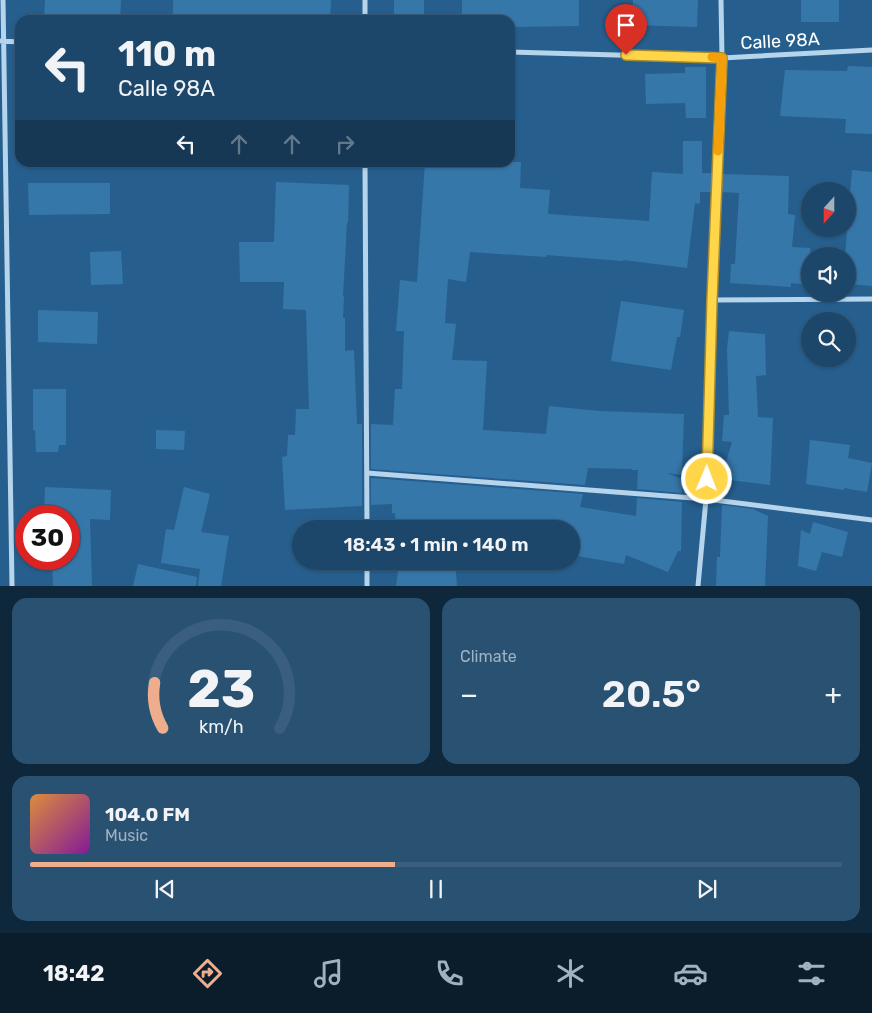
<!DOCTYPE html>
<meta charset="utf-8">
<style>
:root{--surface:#1c476a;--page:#295172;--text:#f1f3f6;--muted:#a0b2c1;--line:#3a5f7e;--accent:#eead8d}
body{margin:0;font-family:Rubik,sans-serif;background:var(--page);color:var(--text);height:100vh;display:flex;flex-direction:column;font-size:19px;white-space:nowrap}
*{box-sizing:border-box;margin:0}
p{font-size:16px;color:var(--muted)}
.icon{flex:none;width:28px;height:28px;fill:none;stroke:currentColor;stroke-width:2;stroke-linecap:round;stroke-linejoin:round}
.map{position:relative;height:586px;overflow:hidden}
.side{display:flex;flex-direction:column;gap:12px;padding:12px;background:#0f273a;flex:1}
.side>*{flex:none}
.guide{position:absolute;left:15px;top:15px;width:500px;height:152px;border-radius:15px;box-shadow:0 1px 4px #0004,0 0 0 1px var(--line);background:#1c476a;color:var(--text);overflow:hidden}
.needle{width:32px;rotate:201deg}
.fabs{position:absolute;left:801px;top:182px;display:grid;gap:10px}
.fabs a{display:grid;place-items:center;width:55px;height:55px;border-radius:50%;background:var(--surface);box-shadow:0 1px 4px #0004,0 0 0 1px var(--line);font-size:25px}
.speed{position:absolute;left:15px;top:505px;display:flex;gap:10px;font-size:25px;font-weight:700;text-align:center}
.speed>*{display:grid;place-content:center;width:65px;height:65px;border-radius:50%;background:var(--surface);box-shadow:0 1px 4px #0004,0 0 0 1px var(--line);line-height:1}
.speed .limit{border:8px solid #d22;background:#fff;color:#111}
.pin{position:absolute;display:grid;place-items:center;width:42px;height:42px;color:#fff;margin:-51px -21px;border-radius:50% 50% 50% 0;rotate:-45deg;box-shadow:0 0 5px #0007}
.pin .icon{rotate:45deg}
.me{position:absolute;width:55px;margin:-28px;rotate:1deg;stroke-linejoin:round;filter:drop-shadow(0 0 4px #0008)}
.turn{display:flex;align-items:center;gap:18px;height:105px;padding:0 20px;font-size:22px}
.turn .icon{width:65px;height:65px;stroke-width:2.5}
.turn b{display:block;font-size:35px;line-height:42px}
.lanes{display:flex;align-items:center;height:48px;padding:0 20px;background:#0003;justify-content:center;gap:25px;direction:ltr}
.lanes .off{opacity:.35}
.big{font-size:38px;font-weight:600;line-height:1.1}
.side .tile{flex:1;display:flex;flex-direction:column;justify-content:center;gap:8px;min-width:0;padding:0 18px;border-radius:15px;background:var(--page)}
.side .dial{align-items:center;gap:0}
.dial svg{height:130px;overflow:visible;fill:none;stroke:var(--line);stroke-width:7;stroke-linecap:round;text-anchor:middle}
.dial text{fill:var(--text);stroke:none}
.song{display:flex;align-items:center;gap:15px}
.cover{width:60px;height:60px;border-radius:8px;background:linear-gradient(135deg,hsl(30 70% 55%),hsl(290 70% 35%))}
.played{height:5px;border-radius:2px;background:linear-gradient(90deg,var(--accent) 45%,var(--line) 45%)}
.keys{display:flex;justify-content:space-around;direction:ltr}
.heat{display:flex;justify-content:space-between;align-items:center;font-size:28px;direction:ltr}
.side .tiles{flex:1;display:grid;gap:12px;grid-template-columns:1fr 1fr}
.tile:last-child{grid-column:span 2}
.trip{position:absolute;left:292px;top:520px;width:288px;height:50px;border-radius:25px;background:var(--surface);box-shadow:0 1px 4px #0004,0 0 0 1px var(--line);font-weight:600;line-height:50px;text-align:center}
.tabs{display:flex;height:80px;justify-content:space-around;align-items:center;background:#0b1c2a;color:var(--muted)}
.tabs .icon{width:35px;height:35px}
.tabs .active{color:var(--accent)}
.tabs b{font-size:22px;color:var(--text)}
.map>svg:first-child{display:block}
.building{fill:#3677aa}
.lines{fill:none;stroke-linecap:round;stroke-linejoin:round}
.minor{stroke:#b6d4eb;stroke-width:5}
.route-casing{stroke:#a68a30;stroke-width:12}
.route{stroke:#ffd54a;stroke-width:9}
.slow{stroke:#f59e0b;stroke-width:9}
.labels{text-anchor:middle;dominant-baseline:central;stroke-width:5;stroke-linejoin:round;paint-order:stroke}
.street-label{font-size:18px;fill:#fff;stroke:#265f8e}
</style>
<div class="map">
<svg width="872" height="586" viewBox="0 0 872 586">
<rect width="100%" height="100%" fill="#265f8e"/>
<path class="building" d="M 45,0 L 121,0 L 120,20 L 44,20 Z
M 173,0 L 331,0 L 330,20 L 237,20 L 173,15 Z
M 394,0 L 424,0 L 424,20 L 394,20 Z
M 462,0 L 579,0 L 579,26 L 510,27 L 510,20 L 462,20 Z
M 633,0 L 698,0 L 697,27 L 632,25 Z
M 801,0 L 839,0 L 839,22 L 801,22 Z
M 848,66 L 872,67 L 872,134 L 845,133 L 846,119 L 780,116 L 785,70 L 847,71 Z
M 685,67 L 706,67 L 706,118 L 686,118 L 685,103 L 646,104 L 645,74 L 685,73 Z
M 683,141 L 702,141 L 702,173 L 713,173 L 712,192 L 700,192 L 700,204 L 695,203 L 687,268 L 623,260 L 623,261 L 546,255 L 546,257 L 470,252 L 466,282 L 448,279 L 445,323 L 456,324 L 452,360 L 487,361 L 483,430 L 546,434 L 549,406 L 599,411 L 684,414 L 682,475 L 667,473 L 682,479 L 682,493 L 637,489 L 638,470 L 632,470 L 632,469 L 588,468 L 585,485 L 371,469 L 371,424 L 393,425 L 395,389 L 402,389 L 404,331 L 396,331 L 400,280 L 417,282 L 425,162 L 521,162 L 520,188 L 550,190 L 548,214 L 649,221 L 652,172 L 683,174 Z
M 852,170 L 872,172 L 872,286 L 848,284 L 848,256 L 845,256 Z
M 722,174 L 789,176 L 788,214 L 795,215 L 792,247 L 810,248 L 810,285 L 791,283 L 791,287 L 730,283 L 731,264 L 735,264 L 739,193 L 721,192 Z
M 276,182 L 349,185 L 348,223 L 347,222 L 343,296 L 344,296 L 343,318 L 345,318 L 345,351 L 354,350 L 357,424 L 362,424 L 362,506 L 285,510 L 282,457 L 287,456 L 288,435 L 295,435 L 296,409 L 309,409 L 306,310 L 283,309 L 284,282 L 240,282 L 239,242 L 274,242 Z
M 28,183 L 110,183 L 110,214 L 29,215 Z
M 121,251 L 123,284 L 91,285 L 90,252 Z
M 621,301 L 684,310 L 680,337 L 677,337 L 671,370 L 611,361 Z
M 38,310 L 98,312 L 97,344 L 38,342 Z
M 729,331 L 765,334 L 766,375 L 756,376 L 758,417 L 773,418 L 770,485 L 721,479 L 732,442 L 722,441 L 724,415 L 729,415 L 727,349 Z
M 33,389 L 66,389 L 66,445 L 59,445 L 58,452 L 36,452 L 35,430 L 33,430 Z
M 156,430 L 185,431 L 184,450 L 156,449 Z
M 810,440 L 850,445 L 848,458 L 872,463 L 867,492 L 844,488 L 844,490 L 806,484 Z
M 371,478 L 583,494 L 580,507 L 636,516 L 637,498 L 682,502 L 681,551 L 678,551 L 668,572 L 626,555 L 624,564 L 571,555 L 571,529 L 396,529 L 395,513 L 392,513 L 392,504 L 371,505 Z
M 45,487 L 111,490 L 110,520 L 90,519 L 92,586 L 53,586 L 52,559 L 69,559 L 69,516 L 44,516 Z
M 184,487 L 210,494 L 201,532 L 229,536 L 221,586 L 198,586 L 200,569 L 161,563 L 166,529 L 174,530 Z
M 722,505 L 753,509 L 768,516 L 765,586 L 716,586 L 717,557 L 720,557 Z
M 813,522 L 848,532 L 842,557 L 822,552 L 816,571 L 798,566 L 801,530 L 810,534 Z
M 397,561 L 455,561 L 457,586 L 396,586 L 398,571 Z
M 138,564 L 197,577 L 196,586 L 133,586 Z"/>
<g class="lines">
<path class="minor" d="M 3,0 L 12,586
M 365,0 L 365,20
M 0,41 L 20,42
M 510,52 L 722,58 L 872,50
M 365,162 L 367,529
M 712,300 L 872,299
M 367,473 L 706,499 L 872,520
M 367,561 L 367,586
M 698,586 L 706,499 L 712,300 L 722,58 L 721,0"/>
</g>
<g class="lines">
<defs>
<path id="route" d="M 626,55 L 722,58 L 712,300 L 707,479"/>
</defs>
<use href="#route" class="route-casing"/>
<use href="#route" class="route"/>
<path class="slow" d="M 712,57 L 722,58 L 718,151"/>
</g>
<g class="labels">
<g class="street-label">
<text transform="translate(780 41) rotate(-3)">Calle 98A</text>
</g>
</g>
</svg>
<div class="fabs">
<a><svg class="needle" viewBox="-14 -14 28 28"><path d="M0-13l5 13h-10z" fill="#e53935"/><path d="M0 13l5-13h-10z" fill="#a0b2c1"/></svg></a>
<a><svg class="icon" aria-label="sound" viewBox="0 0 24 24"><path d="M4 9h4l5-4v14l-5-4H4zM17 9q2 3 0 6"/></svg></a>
<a><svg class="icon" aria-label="search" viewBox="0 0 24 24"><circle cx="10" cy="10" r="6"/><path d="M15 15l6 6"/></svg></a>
</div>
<div class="speed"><div class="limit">30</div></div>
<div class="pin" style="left:626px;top:55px;background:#d93025"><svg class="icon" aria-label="arrive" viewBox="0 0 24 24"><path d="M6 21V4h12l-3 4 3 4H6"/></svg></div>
<svg class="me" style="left:707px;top:479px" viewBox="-20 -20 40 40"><circle r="17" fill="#ffd54a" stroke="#fff" stroke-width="3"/><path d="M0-11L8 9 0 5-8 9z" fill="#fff"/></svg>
<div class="trip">18:43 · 1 min · 140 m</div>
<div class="guide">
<div class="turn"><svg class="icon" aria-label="left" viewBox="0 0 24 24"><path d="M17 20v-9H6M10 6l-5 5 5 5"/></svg><div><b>110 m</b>Calle 98A</div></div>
<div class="lanes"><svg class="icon" aria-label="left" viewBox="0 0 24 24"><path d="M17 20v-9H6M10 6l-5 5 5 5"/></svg><svg class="icon off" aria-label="ahead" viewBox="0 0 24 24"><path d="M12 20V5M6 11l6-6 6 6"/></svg><svg class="icon off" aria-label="ahead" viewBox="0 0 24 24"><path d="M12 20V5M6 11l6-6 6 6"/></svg><svg class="icon off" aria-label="right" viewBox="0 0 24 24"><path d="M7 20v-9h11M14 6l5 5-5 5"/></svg></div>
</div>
</div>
<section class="side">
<div class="tiles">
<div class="tile dial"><svg viewBox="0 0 100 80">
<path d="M14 69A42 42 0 1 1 86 69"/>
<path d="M14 69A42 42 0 0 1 9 41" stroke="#eead8d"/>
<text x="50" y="56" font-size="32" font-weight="700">23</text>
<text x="50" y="72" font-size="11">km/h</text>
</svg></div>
<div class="tile"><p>Climate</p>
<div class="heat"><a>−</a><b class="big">20.5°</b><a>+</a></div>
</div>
<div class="tile">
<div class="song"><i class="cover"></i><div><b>104.0 FM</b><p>Music</p></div></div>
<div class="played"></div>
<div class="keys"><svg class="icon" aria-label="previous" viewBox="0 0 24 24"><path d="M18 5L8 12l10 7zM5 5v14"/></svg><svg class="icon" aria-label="pause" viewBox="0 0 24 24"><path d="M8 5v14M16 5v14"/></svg><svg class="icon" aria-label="next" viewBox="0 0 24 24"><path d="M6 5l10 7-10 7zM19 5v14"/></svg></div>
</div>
</div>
</section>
<nav class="tabs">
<b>18:42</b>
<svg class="icon active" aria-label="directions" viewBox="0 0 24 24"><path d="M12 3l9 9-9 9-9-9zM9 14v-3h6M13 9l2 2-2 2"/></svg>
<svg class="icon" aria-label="music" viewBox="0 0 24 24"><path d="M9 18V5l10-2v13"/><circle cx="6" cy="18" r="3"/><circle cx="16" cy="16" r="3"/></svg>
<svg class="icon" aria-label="phone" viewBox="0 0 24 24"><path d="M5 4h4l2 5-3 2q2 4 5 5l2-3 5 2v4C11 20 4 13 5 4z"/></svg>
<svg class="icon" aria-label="climate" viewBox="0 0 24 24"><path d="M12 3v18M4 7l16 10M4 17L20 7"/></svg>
<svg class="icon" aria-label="car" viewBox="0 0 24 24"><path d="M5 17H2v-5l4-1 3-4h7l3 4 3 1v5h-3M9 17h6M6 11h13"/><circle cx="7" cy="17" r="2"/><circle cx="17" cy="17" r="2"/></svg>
<svg class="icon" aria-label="filters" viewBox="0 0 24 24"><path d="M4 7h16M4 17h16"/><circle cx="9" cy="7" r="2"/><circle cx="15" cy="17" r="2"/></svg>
</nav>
